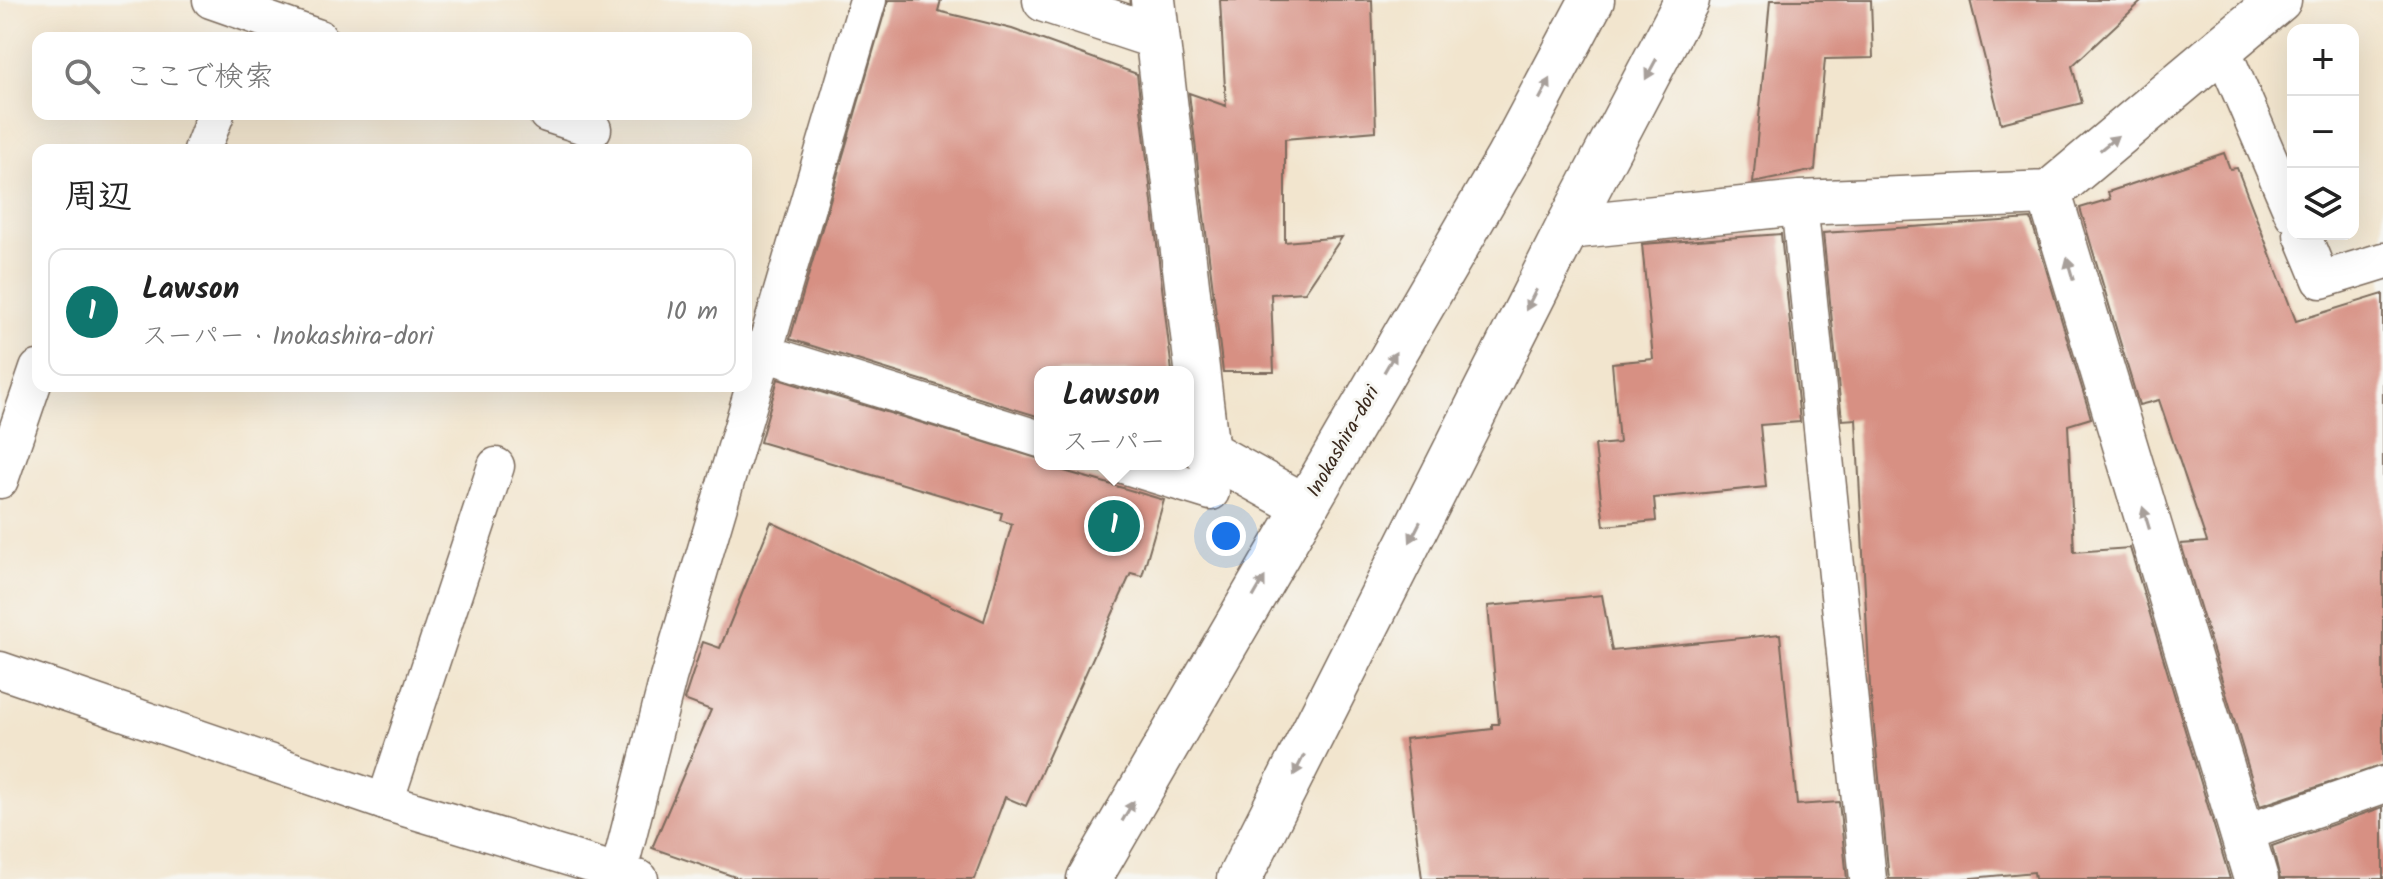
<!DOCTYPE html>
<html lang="ja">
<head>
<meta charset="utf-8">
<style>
  :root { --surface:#fff; --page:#f2f2f2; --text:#222; --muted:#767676; --line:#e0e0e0; --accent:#0f766e }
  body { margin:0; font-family:Kalam,"Klee One",sans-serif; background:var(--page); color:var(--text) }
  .controls { position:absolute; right:24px; top:24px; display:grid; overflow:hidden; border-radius:16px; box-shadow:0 8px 32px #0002 }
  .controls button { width:72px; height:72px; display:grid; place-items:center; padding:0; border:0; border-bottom:2px solid var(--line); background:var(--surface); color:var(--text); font:40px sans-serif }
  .you { position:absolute; left:1226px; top:536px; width:28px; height:28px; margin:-20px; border:6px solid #fff; border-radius:50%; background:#1a73e8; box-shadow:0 0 0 12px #1a73e833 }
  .badge { display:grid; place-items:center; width:52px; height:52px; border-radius:50%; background:var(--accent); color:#fff; font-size:26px; font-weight:700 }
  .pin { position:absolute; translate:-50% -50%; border:4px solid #fff; box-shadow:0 2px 8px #0006 }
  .popup { position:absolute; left:1034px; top:366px; width:160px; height:104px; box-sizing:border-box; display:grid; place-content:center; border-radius:16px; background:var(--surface); filter:drop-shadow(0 2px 6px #0005); font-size:26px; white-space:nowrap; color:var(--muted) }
  .popup b { font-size:30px; color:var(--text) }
  .popup::after { content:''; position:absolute; left:50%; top:100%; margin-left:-16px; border:16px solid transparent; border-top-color:var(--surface) }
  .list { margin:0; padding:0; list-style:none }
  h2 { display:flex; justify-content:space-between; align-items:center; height:104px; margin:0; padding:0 32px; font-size:34px }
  h2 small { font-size:26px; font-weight:400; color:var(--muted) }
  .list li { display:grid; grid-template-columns:52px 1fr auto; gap:24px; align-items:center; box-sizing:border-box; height:128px; margin:0 16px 16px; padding:0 16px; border:2px solid var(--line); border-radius:16px }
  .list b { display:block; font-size:30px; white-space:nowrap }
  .list p { margin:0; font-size:26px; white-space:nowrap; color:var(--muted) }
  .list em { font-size:26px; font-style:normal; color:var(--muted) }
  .icon { flex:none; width:44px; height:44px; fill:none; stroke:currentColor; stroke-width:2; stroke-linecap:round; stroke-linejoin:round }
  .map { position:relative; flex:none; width:2383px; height:879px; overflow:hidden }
  .search { position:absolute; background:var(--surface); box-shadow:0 8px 32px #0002; left:32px; top:32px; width:720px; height:88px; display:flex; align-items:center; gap:20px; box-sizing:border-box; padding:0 28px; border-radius:16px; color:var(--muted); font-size:30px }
  .panel { position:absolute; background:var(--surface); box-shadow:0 8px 32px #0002; left:32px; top:144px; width:720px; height:248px; border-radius:16px }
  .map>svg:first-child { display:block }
</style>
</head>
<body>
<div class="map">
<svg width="2383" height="879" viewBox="0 0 2383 879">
  <rect width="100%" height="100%" fill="#f6f6f2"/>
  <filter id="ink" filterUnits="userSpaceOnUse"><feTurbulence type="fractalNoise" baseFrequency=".0125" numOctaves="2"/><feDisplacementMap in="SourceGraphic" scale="16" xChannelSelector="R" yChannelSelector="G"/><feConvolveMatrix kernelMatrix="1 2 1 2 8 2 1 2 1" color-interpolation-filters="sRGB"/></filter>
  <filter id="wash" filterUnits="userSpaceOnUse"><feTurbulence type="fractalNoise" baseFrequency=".006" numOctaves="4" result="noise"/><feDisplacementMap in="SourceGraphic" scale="32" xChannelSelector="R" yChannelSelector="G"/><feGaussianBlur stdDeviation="1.8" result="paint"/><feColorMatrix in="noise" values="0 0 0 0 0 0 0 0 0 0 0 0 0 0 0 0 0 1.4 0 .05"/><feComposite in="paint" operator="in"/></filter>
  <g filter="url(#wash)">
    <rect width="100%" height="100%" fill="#f2e5ce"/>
    <g id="blocks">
      <!-- building -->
      <g fill="#d79083">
        <polygon points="888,0 941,0 938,11 1012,29 1137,74 1172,372 1040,372 1040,417 790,339"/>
        <polygon points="1220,0 1372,0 1376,131 1285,139 1285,242 1342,237 1305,292 1271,294 1274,372 1223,372 1189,93 1226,106"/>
        <polygon points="1770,0 1871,0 1873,58 1825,59 1815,170 1753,183"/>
        <polygon points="1970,0 2143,0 2072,66 2082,103 2001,123"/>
        <polygon points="2224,153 2230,169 2237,168 2296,321 2383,294 2383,765 2260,806 2181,544 2207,542 2159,400 2139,405 2080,208 2110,199 2108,192"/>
        <polygon points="2031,219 2091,418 2068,425 2074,552 2130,548 2230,879 2035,879 2034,872 1961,879 1889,879 1870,687 1856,419 1842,420 1823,233"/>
        <polygon points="1781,234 1800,422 1760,425 1766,487 1654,498 1656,521 1604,526 1595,445 1619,443 1612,363 1653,359 1642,244"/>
        <polygon points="778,379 1040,459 1040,464 1164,500 1142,576 1131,573 1026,806 1005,797 974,879 741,879 652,848 711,710 684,700 703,642 720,648 771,522 984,621 1012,524 1000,520 1002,513 760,442"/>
        <polygon points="1602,595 1612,651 1780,634 1797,805 1839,802 1847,879 1422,879 1405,739 1492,729 1492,724 1499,724 1488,606"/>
        <polygon points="2383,807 2383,879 2280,879 2272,846"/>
      </g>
    </g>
  </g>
  <g filter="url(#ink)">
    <use href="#blocks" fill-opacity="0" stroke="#7b6b5c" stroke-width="2"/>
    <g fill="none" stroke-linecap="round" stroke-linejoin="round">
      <defs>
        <g id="service">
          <polyline points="211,0 319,38"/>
          <polyline points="2223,51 2293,214"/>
          <polyline points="547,114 593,129"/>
          <polyline points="202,150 216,114"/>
          <polyline points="1799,203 1868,879"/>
          <polyline points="2302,234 2321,280 2383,261"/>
          <polyline points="764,353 1040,439"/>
          <polyline points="1120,464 1211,492"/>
          <polyline points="0,480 38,369"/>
          <polyline points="0,670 385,802 640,879"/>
          <polyline points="385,802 496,466"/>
          <polyline points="2242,834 2383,785"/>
          <polyline points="617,879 668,678 868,0"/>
        </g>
        <g id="minor">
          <polyline points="1045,0 1157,37"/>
          <polyline points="1153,0 1207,452 1306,507"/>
          <polyline points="2049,193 2256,879"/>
          <polyline points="1568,227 1799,203 2049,193 2279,0"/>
        </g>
        <g id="secondary">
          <polyline points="1089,879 1508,158 1592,0"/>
          <polyline points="1239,879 1568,227 1687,0"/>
        </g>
      </defs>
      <!-- service casing -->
      <use href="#service" stroke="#7b6b5c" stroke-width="39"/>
      <!-- minor casing -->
      <use href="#minor" stroke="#7b6b5c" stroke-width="47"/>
      <!-- secondary casing -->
      <use href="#secondary" stroke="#7b6b5c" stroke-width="47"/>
      <!-- service -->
      <use href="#service" stroke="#fff" stroke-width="36"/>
      <!-- minor -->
      <use href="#minor" stroke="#fff" stroke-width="44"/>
      <!-- secondary -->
      <use href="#secondary" stroke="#fff" stroke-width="44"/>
    </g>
    <!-- one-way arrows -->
    <defs><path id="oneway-solid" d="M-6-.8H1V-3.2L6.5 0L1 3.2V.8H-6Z" transform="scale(2)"/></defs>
    <g fill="#a79f9a">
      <use href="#oneway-solid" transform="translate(1651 69) rotate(118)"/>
      <use href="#oneway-solid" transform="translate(1545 89) rotate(-62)"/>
      <use href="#oneway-solid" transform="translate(2109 143) rotate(-39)"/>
      <use href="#oneway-solid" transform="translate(2070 269) rotate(-106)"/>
      <use href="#oneway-solid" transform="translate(1531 300) rotate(117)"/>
      <use href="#oneway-solid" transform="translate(1390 362) rotate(-60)"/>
      <use href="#oneway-solid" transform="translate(2146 518) rotate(-107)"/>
      <use href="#oneway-solid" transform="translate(1415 532) rotate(117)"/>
      <use href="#oneway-solid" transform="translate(1259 587) rotate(-60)"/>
      <use href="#oneway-solid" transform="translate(1299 765) rotate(117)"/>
      <use href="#oneway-solid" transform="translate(1128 811) rotate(-60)"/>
    </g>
  </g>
  <g text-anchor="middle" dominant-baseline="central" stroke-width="6" stroke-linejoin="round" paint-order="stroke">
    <!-- street labels -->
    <g font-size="20" fill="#3b2a1e" stroke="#f6f6f2">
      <text transform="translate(1344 442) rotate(-60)">Inokashira-dori</text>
    </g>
  </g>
</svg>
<div class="controls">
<button>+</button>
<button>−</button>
<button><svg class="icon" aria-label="layers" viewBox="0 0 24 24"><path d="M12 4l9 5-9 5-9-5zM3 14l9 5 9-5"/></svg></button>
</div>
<div class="you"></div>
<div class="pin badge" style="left:1114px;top:526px">1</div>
<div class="popup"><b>Lawson</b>スーパー</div>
<div class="search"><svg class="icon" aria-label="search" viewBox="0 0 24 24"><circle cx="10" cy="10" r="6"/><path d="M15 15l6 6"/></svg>ここで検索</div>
<section class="panel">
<h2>周辺<small></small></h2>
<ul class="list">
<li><span class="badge">1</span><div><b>Lawson</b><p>スーパー · Inokashira-dori</p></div><em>10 m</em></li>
</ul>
</section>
</div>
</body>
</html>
